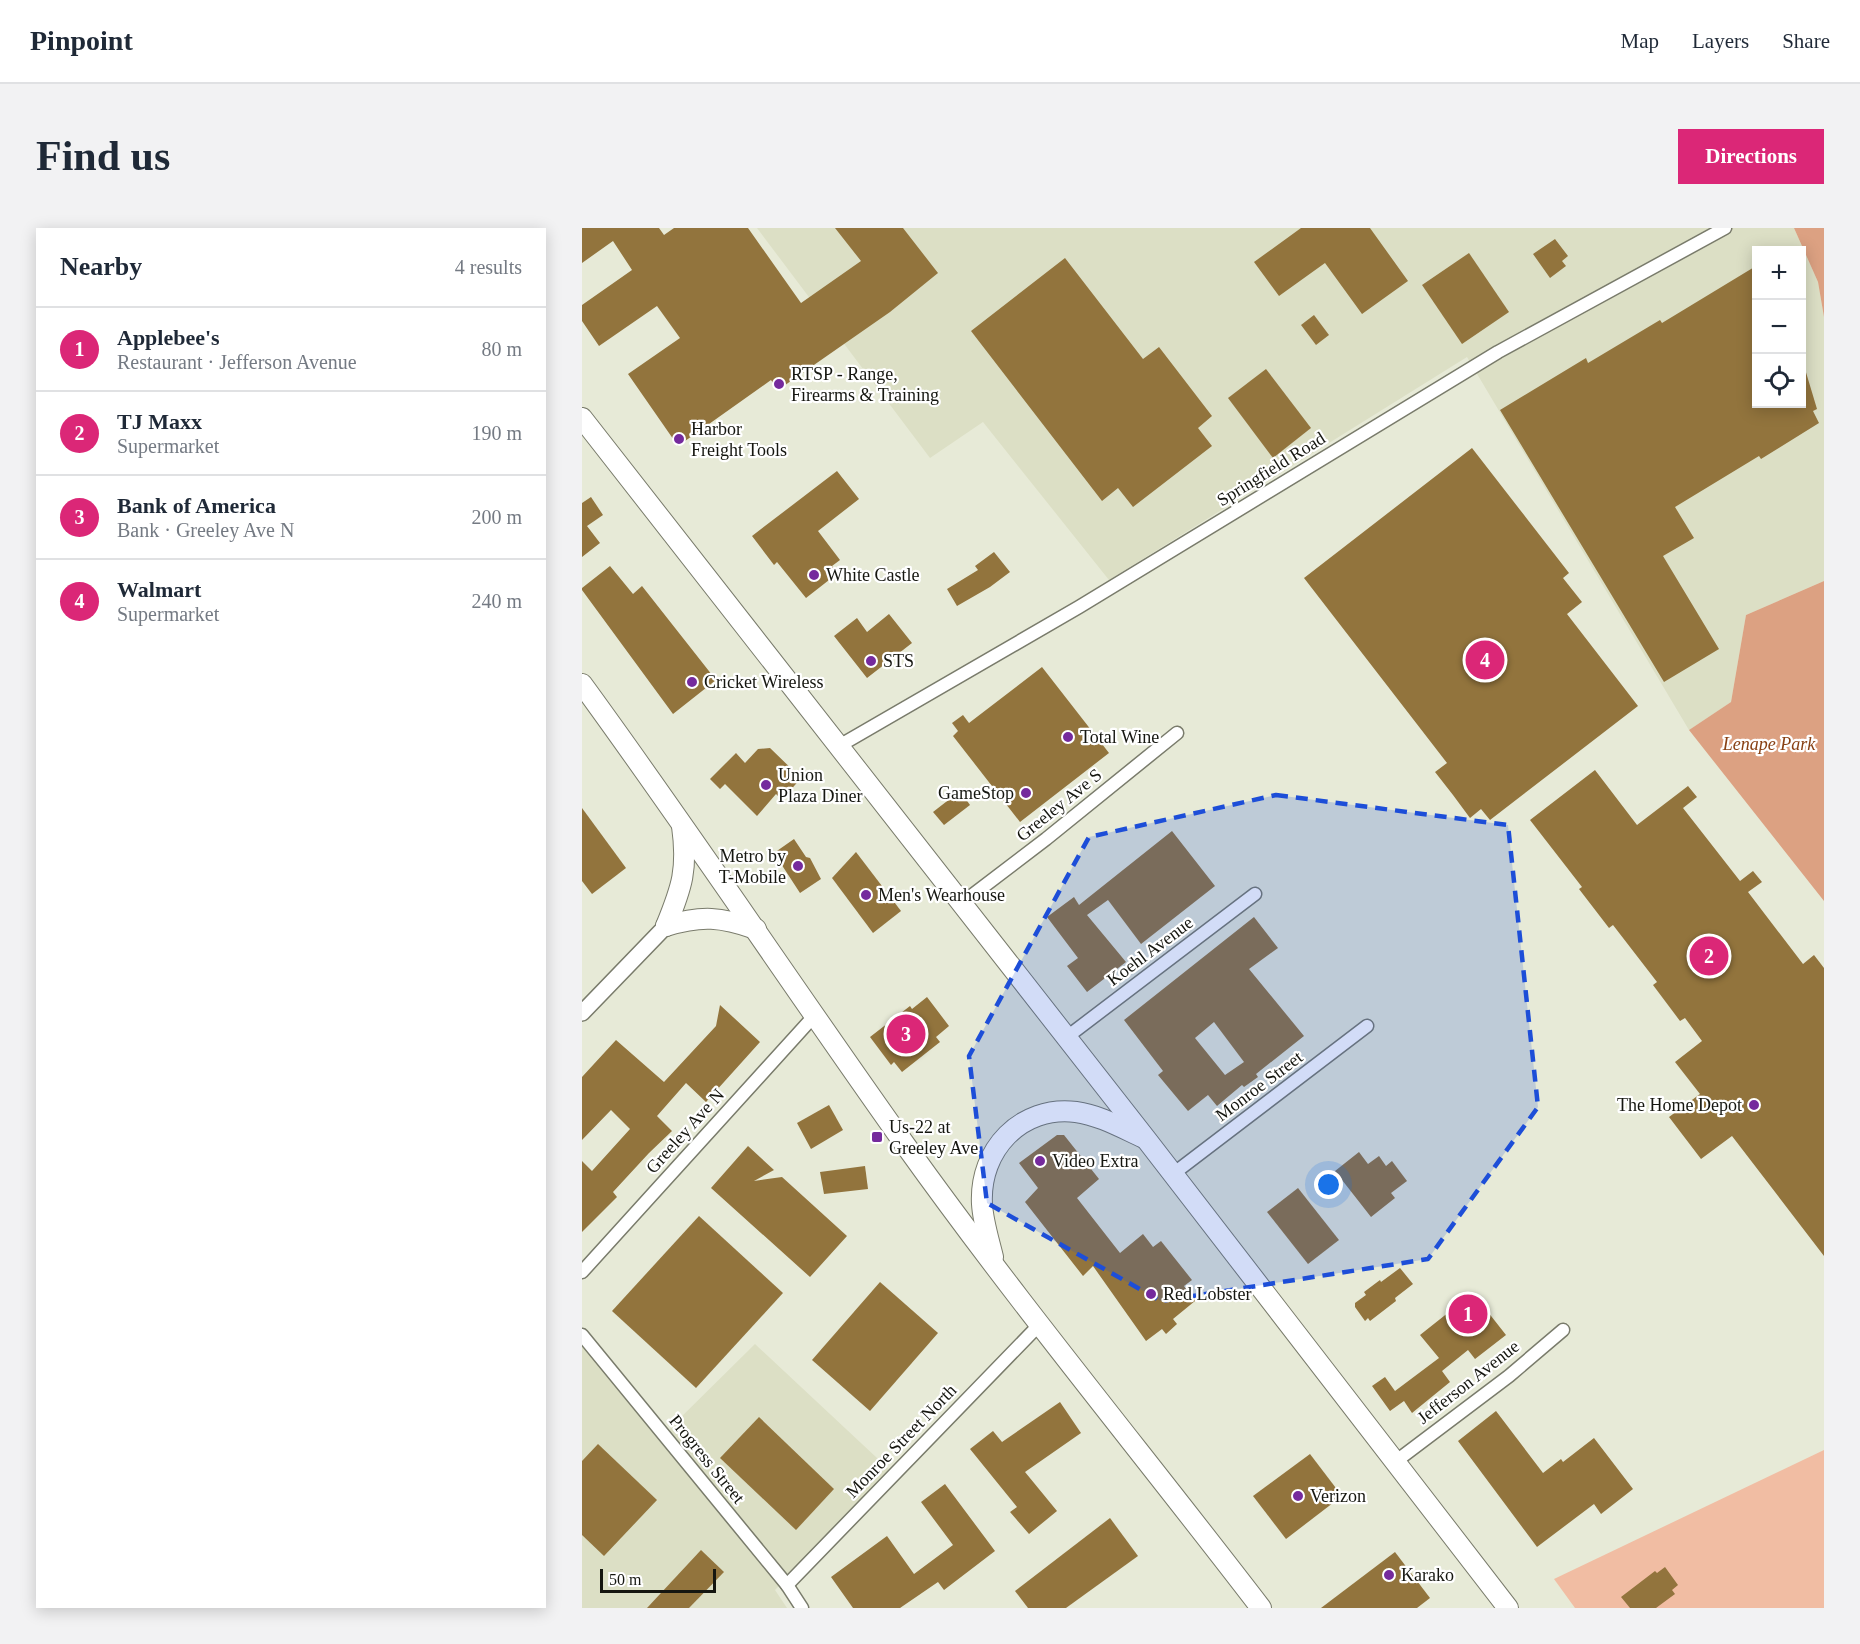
<!DOCTYPE html>
<html lang="en">
<head>
<meta charset="utf-8">
<style>
  :root { --surface:#fff; --page:#f2f2f3; --text:#1f2937; --muted:#747a83; --line:#e0e1e3; --accent:#db2777 }
  body { margin:0; font-family:Georgia,serif; background:var(--page); color:var(--text) }
  .controls { position:absolute; right:18px; top:18px; display:grid; overflow:hidden; border-radius:0px; box-shadow:0 3px 15px #0003 }
  .controls button { width:54px; height:54px; display:grid; place-items:center; padding:0; border:0; border-bottom:2px solid var(--line); background:var(--surface); color:var(--text); font:30px sans-serif }
  .scale { position:absolute; left:18px; bottom:15px; width:116px; box-sizing:border-box; padding-left:6px; border:3px solid #151610; border-top:0; font-size:16px; line-height:21px; white-space:nowrap; color:#151610; -webkit-text-stroke:4px #fff; paint-order:stroke }
  .you { position:absolute; left:747px; top:957px; width:21px; height:21px; margin:-15px; border:4px solid #fff; border-radius:50%; background:#1a73e8; box-shadow:0 0 0 9px #1a73e833 }
  .badge { display:grid; place-items:center; width:39px; height:39px; border-radius:50%; background:var(--accent); color:#fff; font-size:20px; font-weight:700 }
  .pin { position:absolute; translate:-50% -50%; border:3px solid #fff; box-shadow:0 2px 6px #0006 }
  .list { margin:0; padding:0; list-style:none }
  h2 { display:flex; justify-content:space-between; align-items:center; height:78px; margin:0; padding:0 24px; font-size:26px }
  h2 small { font-size:20px; font-weight:400; color:var(--muted) }
  .list li { display:grid; grid-template-columns:39px 1fr auto; gap:18px; align-items:center; box-sizing:border-box; height:84px; padding:0 24px; border-top:2px solid var(--line) }
  .list b { display:block; font-size:22px; white-space:nowrap }
  .list p { margin:0; font-size:20px; white-space:nowrap; color:var(--muted) }
  .list em { font-size:20px; font-style:normal; color:var(--muted) }
  .icon { flex:none; width:33px; height:33px; fill:none; stroke:currentColor; stroke-width:2; stroke-linecap:round; stroke-linejoin:round }
  .map { position:relative; flex:none; width:1242px; height:1380px; overflow:hidden; border-radius:0px }
  header { display:flex; align-items:center; gap:36px; box-sizing:border-box; height:84px; padding:0 30px; background:var(--surface); border-bottom:2px solid var(--line) }
  header strong { font-size:28px }
  nav { display:flex; gap:33px; margin-inline-start:auto; font-size:21px }
  .intro { display:flex; align-items:center; justify-content:space-between; box-sizing:border-box; height:144px; padding:0 36px }
  h1 { margin:0; font-size:42px }
  .button { padding:15px 27px; border-radius:0px; background:var(--accent); color:#fff; font-size:21px; font-weight:700 }
  main { display:flex; gap:36px; padding:0 36px }
  aside { flex:1; background:var(--surface); border-radius:0px; box-shadow:0 3px 15px #0003 }
  .map>svg:first-child { display:block }
</style>
</head>
<body>
<header>
<strong>Pinpoint</strong>
<nav><a>Map</a><a>Layers</a><a>Share</a></nav>
</header>
<div class="intro"><h1>Find us</h1><a class="button">Directions</a></div>
<main>
<aside>
<h2>Nearby<small>4 results</small></h2>
<ul class="list">
<li><span class="badge">1</span><div><b>Applebee's</b><p>Restaurant · Jefferson Avenue</p></div><em>80 m</em></li>
<li><span class="badge">2</span><div><b>TJ Maxx</b><p>Supermarket</p></div><em>190 m</em></li>
<li><span class="badge">3</span><div><b>Bank of America</b><p>Bank · Greeley Ave N</p></div><em>200 m</em></li>
<li><span class="badge">4</span><div><b>Walmart</b><p>Supermarket</p></div><em>240 m</em></li>
</ul>
</aside>
<div class="map">
<svg width="1242" height="1380" viewBox="0 0 1242 1380">
  <rect width="100%" height="100%" fill="#e7ead7"/>
  <!-- built -->
  <g fill="#dcdfc5" fill-rule="evenodd">
    <path d="M 175,0 L 1212,0 L 1236,54 L 1242,89 L 1242,353 L 1164,387 L 1149,474 L 1107,502 L 885,129 L 527,352 L 401,194 L 348,230 ZM 1174,22 L 1220,22 L 1220,176 L 1174,176 Z"/>
    <polygon points="0,1107 86,1208 89,1199 173,1116 310,1244 193,1362 205,1380 0,1380"/>
  </g>
  <!-- green -->
  <polygon fill="#f1bda3" points="1242,1222 1242,1380 993,1380 972,1351"/>
  <!-- forest -->
  <g fill="#dca182">
    <polygon points="1212,0 1242,0 1242,89 1236,54"/>
    <polygon points="1242,353 1242,673 1107,502 1149,474 1164,387"/>
  </g>
  <!-- building -->
  <g fill="#92743d" fill-rule="evenodd">
    <polygon points="0,0 77,0 82,7 92,0 166,0 219,75 279,33 253,0 321,0 356,45 308,84 196,162 189,152 96,218 46,146 98,110 75,78 17,118 0,93 0,77 50,42 31,13 0,35"/>
    <polygon points="719,0 788,0 826,53 780,86 743,35 697,68 672,34"/>
    <polygon points="973,11 986,28 980,33 984,38 968,50 951,26"/>
    <polygon points="887,25 927,84 880,116 840,57"/>
    <polygon points="483,30 561,131 577,119 630,188 616,200 630,218 551,279 536,260 520,273 389,103"/>
    <polygon points="1174,38 1174,176 1220,176 1220,142 1223,141 1235,181 1231,183 1237,195 1179,231 1177,228 1093,279 1112,310 1081,328 1137,421 1082,454 918,182 1004,130 1006,135 1078,92 1080,95"/>
    <polygon points="732,87 747,107 734,117 719,97"/>
    <polygon points="684,141 729,200 691,230 646,170"/>
    <polygon points="890,220 987,345 981,350 1000,374 985,386 1056,478 908,592 899,581 888,590 871,567 853,544 865,535 722,350"/>
    <polygon points="255,243 277,271 236,303 258,332 250,338 256,345 224,370 195,334 192,337 170,308"/>
    <polygon points="9,269 21,287 5,298 18,315 0,329 0,275"/>
    <polygon points="412,324 428,344 408,359 375,378 365,361 396,342 393,338"/>
    <polygon points="28,338 51,366 60,358 134,452 91,486 0,362 0,360"/>
    <polygon points="307,386 330,415 285,450 252,408 275,390 285,404"/>
    <polygon points="460,439 527,525 438,594 371,508 376,503 370,495 381,487 387,495"/>
    <polygon points="188,520 219,550 200,572 194,566 175,588 143,556 138,561 128,551 154,525 163,535 176,521"/>
    <polygon points="1013,542 1055,597 1106,558 1115,569 1101,580 1158,653 1171,643 1180,654 1166,664 1221,736 1232,727 1242,740 1242,1028 1150,908 1119,931 1087,889 1118,866 1093,834 1120,813 1103,790 1098,793 1071,757 1075,754 1031,697 1027,700 997,661 1000,659 948,592"/>
    <polygon points="378,563 388,577 362,597 351,584"/>
    <polygon points="0,580 44,640 10,666 0,653"/>
    <polygon points="590,603 633,658 559,716 526,672 505,687 544,734 505,764 485,738 496,730 465,689 492,669 497,677"/>
    <polygon points="212,611 224,629 228,630 239,651 218,665 192,625"/>
    <polygon points="274,624 319,683 291,705 250,650"/>
    <path d="M 672,689 L 696,720 L 667,741 L 722,808 L 674,846 L 676,849 L 662,859 L 660,857 L 635,878 L 626,867 L 606,883 L 576,847 L 581,843 L 542,792 ZM 632,794 L 662,834 L 643,847 L 613,810 Z"/>
    <polygon points="345,769 367,798 354,809 358,814 320,844 312,834 309,837 288,809 328,778 330,781"/>
    <polygon points="138,777 178,814 124,874 104,855 75,888 90,903 67,925 31,964 35,969 0,1004 0,933 10,943 48,901 29,882 0,912 0,849 34,812 82,854 134,798"/>
    <polygon points="247,877 261,902 229,921 215,895"/>
    <polygon points="475,907 482,907 517,951 495,970 538,1025 561,1006 571,1019 579,1013 610,1052 602,1058 613,1073 591,1091 595,1096 584,1106 580,1101 564,1113 511,1038 501,1048 443,974 456,960 437,935"/>
    <polygon points="166,918 192,942 172,953 200,949 265,1008 228,1049 129,960"/>
    <polygon points="777,924 786,936 797,928 804,938 810,933 825,953 809,965 813,970 789,989 753,943"/>
    <polygon points="283,938 286,961 242,966 238,944"/>
    <polygon points="716,960 757,1012 726,1036 685,984"/>
    <polygon points="117,988 201,1065 114,1160 30,1083"/>
    <polygon points="818,1040 831,1056 813,1070 814,1073 788,1093 786,1090 783,1093 773,1079 773,1075 784,1067 782,1064 798,1052 799,1054"/>
    <polygon points="298,1054 356,1105 288,1183 230,1132"/>
    <polygon points="891,1065 924,1107 893,1131 886,1122 860,1143 868,1154 830,1185 822,1173 808,1183 790,1158 803,1149 813,1163 857,1130 838,1107"/>
    <polygon points="478,1174 499,1205 443,1244 475,1283 447,1306 428,1284 435,1279 388,1221 411,1203 420,1214"/>
    <polygon points="914,1183 961,1245 979,1231 981,1234 1012,1210 1051,1261 1019,1286 1012,1276 955,1319 876,1213"/>
    <polygon points="177,1189 252,1261 214,1302 138,1230"/>
    <polygon points="16,1216 75,1272 22,1328 0,1307 0,1233"/>
    <polygon points="728,1226 760,1268 704,1311 671,1268"/>
    <polygon points="363,1256 413,1323 362,1362 356,1354 318,1380 271,1380 249,1349 305,1308 332,1346 371,1317 339,1274"/>
    <polygon points="528,1290 556,1328 484,1380 446,1380 433,1363"/>
    <polygon points="119,1322 142,1344 107,1380 65,1380"/>
    <polygon points="813,1324 848,1370 835,1380 739,1380"/>
    <polygon points="1083,1339 1096,1357 1090,1362 1093,1366 1074,1380 1048,1380 1039,1369 1073,1343 1075,1345"/>
  </g>
  <g fill="none" stroke-linecap="round" stroke-linejoin="round">
    <defs>
      <g id="minor">
        <polyline points="257,518 497,379 916,124 1143,0"/>
        <polyline points="380,675 464,611 595,505"/>
        <polyline points="485,809 673,666"/>
        <polyline points="591,946 785,798"/>
        <polyline points="0,1044 233,787"/>
        <polyline points="0,1107 205,1357 220,1380"/>
        <polyline points="813,1234 927,1148 981,1102"/>
        <polyline points="205,1357 459,1095"/>
      </g>
      <polyline id="tertiary" points="0,785 84,698"/>
      <g id="trunk">
        <polyline points="0,190 564,911 926,1380"/>
        <path d="M 0,456 C 111,608 215,765 324,918 C 437,1076 561,1226 679,1380"/>
        <path d="M 84,698 C 100,659 106,641 100,598"/>
        <path d="M 84,698 C 120,687 139,689 174,701"/>
        <path d="M 411,1029 C 407,1012 401,994 400,976 C 397,922 439,877 494,884 C 517,887 540,900 562,910"/>
      </g>
    </defs>
    <!-- minor casing -->
    <use href="#minor" stroke="#797b6b" stroke-width="15"/>
    <!-- tertiary casing -->
    <use href="#tertiary" stroke="#797b6b" stroke-width="18"/>
    <!-- trunk casing -->
    <use href="#trunk" stroke="#797b6b" stroke-width="22"/>
    <!-- minor -->
    <use href="#minor" stroke="#fff" stroke-width="12"/>
    <!-- tertiary -->
    <use href="#tertiary" stroke="#fff" stroke-width="15"/>
    <!-- trunk -->
    <use href="#trunk" stroke="#fff" stroke-width="20"/>
  </g>
  <!-- marked area -->
  <path fill="#1d4ed8" fill-opacity="0.2" stroke="#1d4ed8" stroke-width="4.5" stroke-dasharray="12 8" stroke-linejoin="round" d="M 694,567 L 926,597 L 956,879 L 846,1031 L 579,1073 L 405,975 L 387,828 L 507,609 Z"/>
  <!-- markers -->
  <g fill="#752a9d" stroke="#fff" stroke-width="2">
    <circle cx="197" cy="156" r="6"/>
    <circle cx="97" cy="211" r="6"/>
    <circle cx="232" cy="347" r="6"/>
    <circle cx="289" cy="433" r="6"/>
    <circle cx="110" cy="454" r="6"/>
    <circle cx="486" cy="509" r="6"/>
    <circle cx="184" cy="557" r="6"/>
    <circle cx="444" cy="565" r="6"/>
    <circle cx="216" cy="638" r="6"/>
    <circle cx="284" cy="667" r="6"/>
    <circle cx="1172" cy="877" r="6"/>
    <rect x="289" y="903" width="12" height="12" rx="3"/>
    <circle cx="458" cy="933" r="6"/>
    <circle cx="569" cy="1066" r="6"/>
    <circle cx="716" cy="1268" r="6"/>
    <circle cx="807" cy="1347" r="6"/>
  </g>
  <g text-anchor="middle" dominant-baseline="central" stroke-width="4.5" stroke-linejoin="round" paint-order="stroke">
    <!-- poi labels -->
    <g font-size="18" fill="#151610" stroke="#fff" text-anchor="start">
      <text x="209" y="146">RTSP - Range,<tspan x="209" dy="21">Firearms &amp; Training</tspan></text>
      <text x="109" y="201">Harbor<tspan x="109" dy="21">Freight Tools</tspan></text>
      <text x="244" y="347">White Castle</text>
      <text x="301" y="433">STS</text>
      <text x="122" y="454">Cricket Wireless</text>
      <text x="498" y="509">Total Wine</text>
      <text x="196" y="547">Union<tspan x="196" dy="21">Plaza Diner</tspan></text>
      <text x="432" y="565" text-anchor="end">GameStop</text>
      <text x="204" y="628" text-anchor="end">Metro by<tspan x="204" dy="21">T-Mobile</tspan></text>
      <text x="296" y="667">Men's Wearhouse</text>
      <text x="1160" y="877" text-anchor="end">The Home Depot</text>
      <text x="307" y="899">Us-22 at<tspan x="307" dy="21">Greeley Ave</tspan></text>
      <text x="470" y="933">Video Extra</text>
      <text x="581" y="1066">Red Lobster</text>
      <text x="728" y="1268">Verizon</text>
      <text x="819" y="1347">Karako</text>
    </g>
    <!-- street labels -->
    <g font-size="18" fill="#151610" stroke="#fff">
      <text transform="translate(689 241) rotate(-32)">Springfield Road</text>
      <text transform="translate(477 577) rotate(-39)">Greeley Ave S</text>
      <text transform="translate(568 723) rotate(-37)">Koehl Avenue</text>
      <text transform="translate(677 858) rotate(-37)">Monroe Street</text>
      <text transform="translate(103 903) rotate(-48)">Greeley Ave N</text>
      <text transform="translate(886 1154) rotate(-38)">Jefferson Avenue</text>
      <text transform="translate(319 1213) rotate(-46)">Monroe Street North</text>
      <text transform="translate(125 1231) rotate(51)">Progress Street</text>
    </g>
    <!-- park labels -->
    <g font-size="18" font-style="italic" fill="#884013" stroke="#fff">
      <text x="1187" y="516">Lenape Park</text>
    </g>
  </g>
</svg>
<div class="controls">
<button>+</button>
<button>−</button>
<button><svg class="icon" aria-label="locate" viewBox="0 0 24 24"><circle cx="12" cy="12" r="6"/><path d="M12 2v4M12 18v4M2 12h4M18 12h4"/></svg></button>
</div>
<div class="scale">50 m</div>
<div class="you"></div>
<div class="pin badge" style="left:886px;top:1086px">1</div>
<div class="pin badge" style="left:1127px;top:728px">2</div>
<div class="pin badge" style="left:324px;top:806px">3</div>
<div class="pin badge" style="left:903px;top:432px">4</div>
</div>
</main>
</body>
</html>
